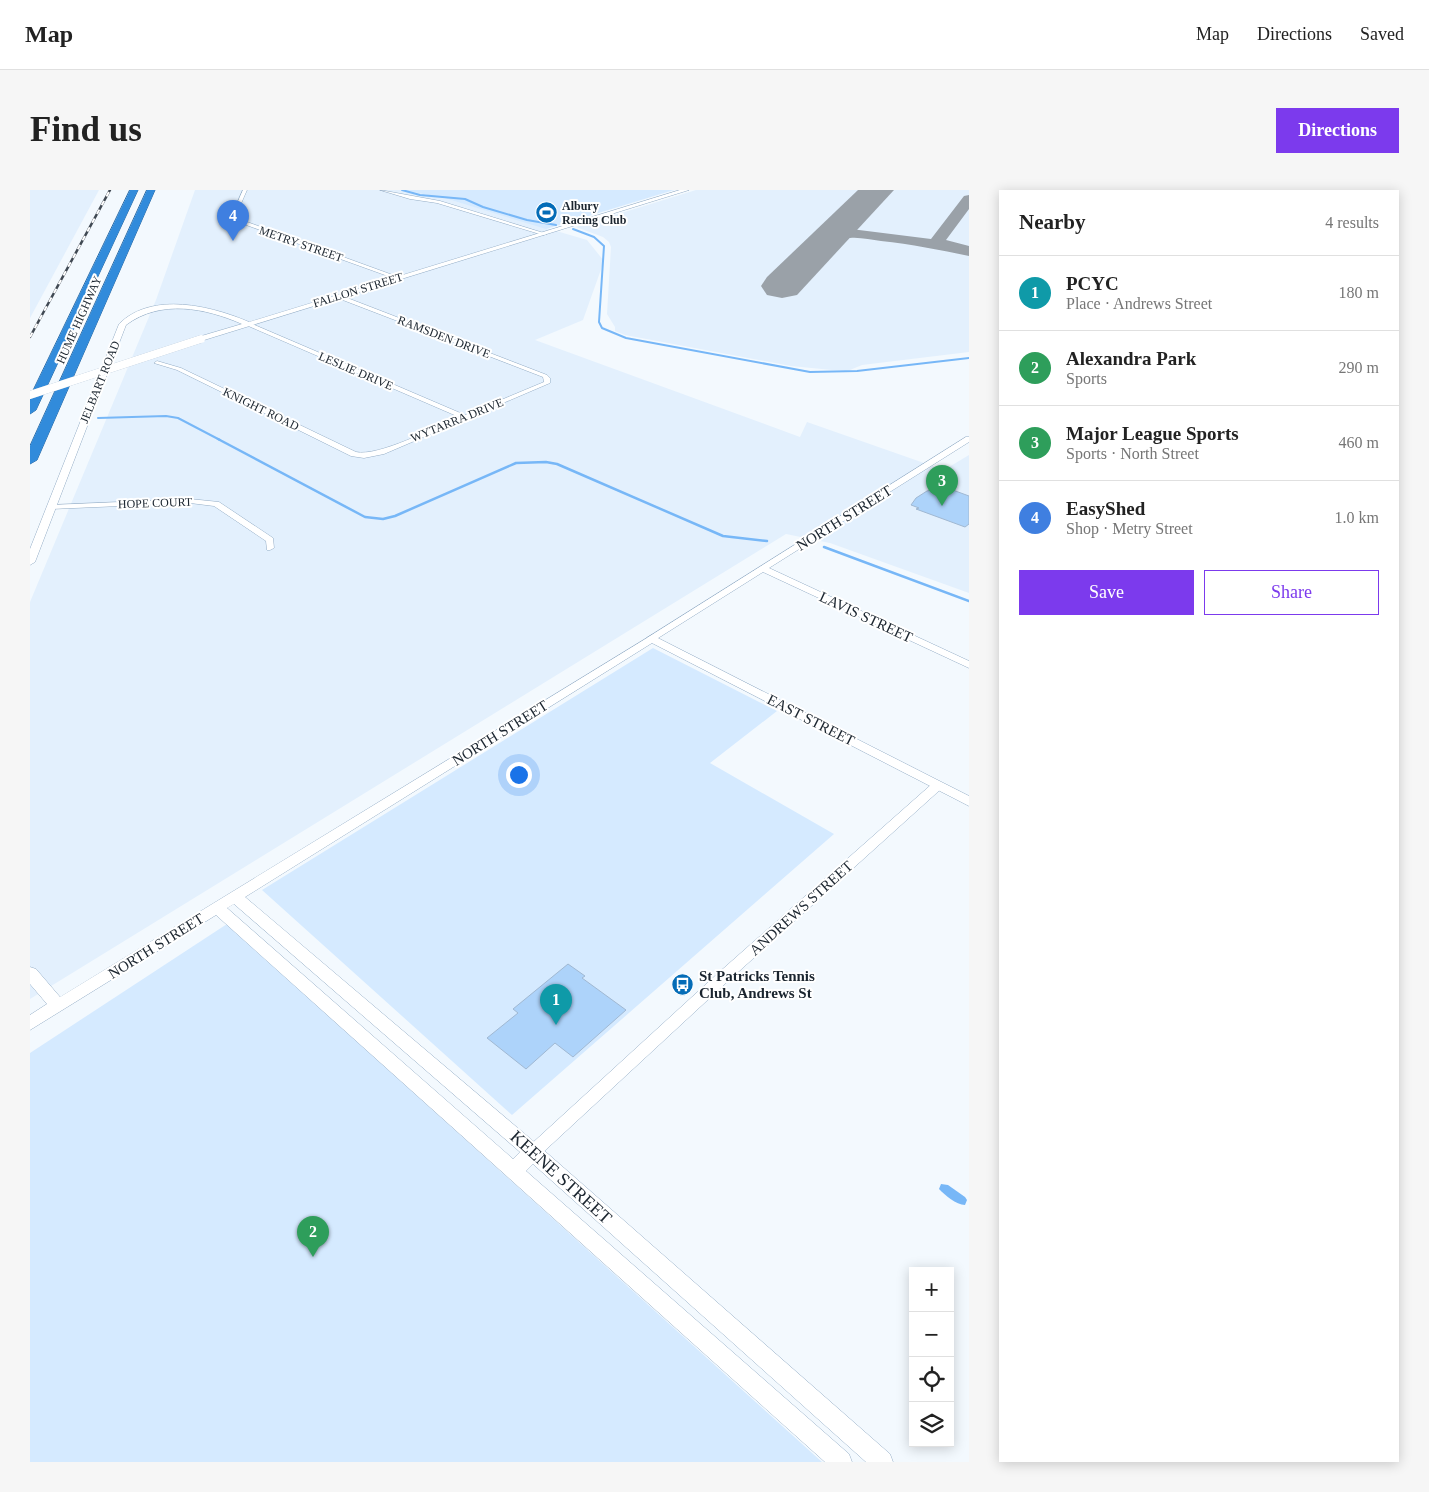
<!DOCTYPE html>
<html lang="en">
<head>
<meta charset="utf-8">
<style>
  :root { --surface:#fff; --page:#f6f6f6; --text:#222; --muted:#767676; --line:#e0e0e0; --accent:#7c3aed }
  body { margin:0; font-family:Georgia,serif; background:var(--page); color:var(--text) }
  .controls { position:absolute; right:15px; bottom:15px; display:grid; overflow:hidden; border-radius:0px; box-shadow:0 2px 12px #0003 }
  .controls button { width:45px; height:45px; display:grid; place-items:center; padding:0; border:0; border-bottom:1px solid var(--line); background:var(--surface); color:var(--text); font:25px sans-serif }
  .you { position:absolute; left:488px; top:584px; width:18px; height:18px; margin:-12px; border:4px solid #fff; border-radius:50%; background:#1a73e8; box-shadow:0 0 0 8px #1a73e833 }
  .badge { display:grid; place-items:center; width:32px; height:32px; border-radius:50%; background:var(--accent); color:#fff; font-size:16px; font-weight:700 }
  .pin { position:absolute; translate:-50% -41px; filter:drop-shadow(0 1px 2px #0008) }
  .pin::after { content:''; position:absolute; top:26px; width:18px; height:15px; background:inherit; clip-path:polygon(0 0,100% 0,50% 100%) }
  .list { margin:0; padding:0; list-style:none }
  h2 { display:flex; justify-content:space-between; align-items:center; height:65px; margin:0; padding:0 20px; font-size:21px }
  h2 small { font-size:16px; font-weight:400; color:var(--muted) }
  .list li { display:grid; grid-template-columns:32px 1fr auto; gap:15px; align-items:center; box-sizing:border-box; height:75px; padding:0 20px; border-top:1px solid var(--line) }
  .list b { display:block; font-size:19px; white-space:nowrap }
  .list p { margin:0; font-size:16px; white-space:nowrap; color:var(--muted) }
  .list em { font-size:16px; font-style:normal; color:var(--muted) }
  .actions { display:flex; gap:10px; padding:15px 20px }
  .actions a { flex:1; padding:11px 0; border:1px solid var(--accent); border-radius:0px; text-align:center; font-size:18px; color:var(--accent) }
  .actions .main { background:var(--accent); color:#fff }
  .icon { flex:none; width:28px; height:28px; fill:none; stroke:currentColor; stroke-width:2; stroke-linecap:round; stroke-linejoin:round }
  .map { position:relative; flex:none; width:939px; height:1272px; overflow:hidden; border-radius:0px }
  header { display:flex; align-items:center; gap:30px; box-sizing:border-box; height:70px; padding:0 25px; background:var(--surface); border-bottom:1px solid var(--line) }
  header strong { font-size:24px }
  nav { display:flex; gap:28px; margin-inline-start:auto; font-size:18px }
  .intro { display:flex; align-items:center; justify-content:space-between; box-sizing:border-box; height:120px; padding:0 30px }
  h1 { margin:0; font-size:35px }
  .button { padding:12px 22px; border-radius:0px; background:var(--accent); color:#fff; font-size:18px; font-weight:700 }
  main { display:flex; gap:30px; padding:0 30px }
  aside { flex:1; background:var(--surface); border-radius:0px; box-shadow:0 2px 12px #0003 }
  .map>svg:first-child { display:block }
</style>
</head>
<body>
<header>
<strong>Map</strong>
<nav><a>Map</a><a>Directions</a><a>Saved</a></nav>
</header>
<div class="intro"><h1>Find us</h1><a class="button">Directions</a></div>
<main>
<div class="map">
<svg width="939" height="1272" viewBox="0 0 939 1272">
  <rect width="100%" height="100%" fill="#f3f9fe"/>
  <!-- built -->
  <g fill="#e3f0fd">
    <polygon points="0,0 69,0 0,128"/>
    <polygon points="165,0 372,0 414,8 557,50 574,71 553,130 505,150 770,247 777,232 914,280 939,265 939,403 800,353 756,344 0,809 0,412 126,110"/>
    <polygon points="666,0 939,0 939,162 832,175 820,180 802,180 761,176 595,145 585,141 585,137 577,124 581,57 579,52 573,47 546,37"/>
  </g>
  <!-- green -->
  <g fill="#d5eaff">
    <polygon points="372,0 644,0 516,39 414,8"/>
    <polygon points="623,458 747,521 680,573 804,644 482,925 232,700"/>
    <polygon points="197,734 792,1272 0,1272 0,863"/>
  </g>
  <!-- water -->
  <path fill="#77b7f7" d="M 911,994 L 918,995 L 935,1007 L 937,1010 L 935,1015 C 926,1015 915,1005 909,999 Z"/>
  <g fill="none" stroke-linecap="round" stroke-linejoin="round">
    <!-- stream-far1 -->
    <g stroke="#77b7f7" stroke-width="2">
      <polyline points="372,0 390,5 435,9 453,17 497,30 526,35"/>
      <polyline points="543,39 564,47 574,56 569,132 572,138 596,148 780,182 827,181 939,168"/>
      <polyline points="68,228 136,226 148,228 190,250"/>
    </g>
    <!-- stream -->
    <g stroke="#77b7f7" stroke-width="2.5">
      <polyline points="188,249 335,327 353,329 365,326 486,273 516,272 527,274 693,346 737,351"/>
      <polyline points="794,357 939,411"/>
    </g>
    <!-- taxiway -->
    <g fill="#9aa1a8" fill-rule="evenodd">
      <polygon points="840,0 854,0 854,1 847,5 842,4"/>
      <path d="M 939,5 L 939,19 L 916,50 L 939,56 L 939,66 C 910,60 881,54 851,51 C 841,50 830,47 820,48 C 800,48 800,66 784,62 L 781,59 L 799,42 L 821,39 L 901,49 L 934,6 Z"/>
    </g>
    <!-- runway -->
    <polygon fill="#9aa1a8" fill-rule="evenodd" points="828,0 864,0 767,105 752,108 737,105 731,96 737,87"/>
  </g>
  <!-- building -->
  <g fill="#add3fa" stroke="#a0b8d2">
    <polygon points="909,298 917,301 920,299 939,306 939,334 935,337 886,319 889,318 881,315 886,308 897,301"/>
    <polygon points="538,774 555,786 552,788 596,820 543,867 525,853 496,879 457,848 488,823 483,819"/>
  </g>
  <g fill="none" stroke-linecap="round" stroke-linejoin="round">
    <defs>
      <g id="minor">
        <polygon points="213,0 217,0 206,25 209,29 371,88 366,89 205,31 202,25"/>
        <polygon points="350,0 410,11 517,44 513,45 407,13 380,9"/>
        <path d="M 307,104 L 517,185 L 520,188 L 520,193 L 354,264 L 334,268 L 321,266 L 147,180 L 124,173 L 127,171 L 151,178 L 326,262 C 348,267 406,237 429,227 L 216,135 L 216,133 L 220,133 L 435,225 L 514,192 L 513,187 L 305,107 Z"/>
        <polygon points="936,247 939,247 939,252 739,378 939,471 939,478 733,382 625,450 619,450 617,448"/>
        <polygon points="160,309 189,312 243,348 244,358 240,360 237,360 236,351 184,316 160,313 21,319 17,317 21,315"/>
        <polygon points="907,592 912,596 911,599 696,793 508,967 503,969 498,967 496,962 498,957 686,785 903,593"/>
      </g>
      <g id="tertiary">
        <path d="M 650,0 L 659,0 L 171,151 L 168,151 L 168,147 L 212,134 C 175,118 131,109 96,135 L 5,372 L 0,375 L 0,359 L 89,134 C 122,101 182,116 219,132 Z"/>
        <path d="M 622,445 L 939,606 L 939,616 L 622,453 L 215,707 L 509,956 L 860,1264 L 863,1272 L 836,1272 L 503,974 L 496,981 L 819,1264 L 822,1272 L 795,1272 L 186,725 L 0,840 L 0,825 L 17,814 L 0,794 L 0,777 L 6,779 L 30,807 ZM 204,714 L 490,962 L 483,969 L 197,718 Z"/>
      </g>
      <g id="motorway">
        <polygon points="100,0 108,0 6,220 0,224 0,207"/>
        <polygon points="117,0 125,0 7,270 0,274 0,256"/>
      </g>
    </defs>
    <!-- minor casing -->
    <use href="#minor" stroke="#94adc6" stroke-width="1"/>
    <!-- tertiary casing -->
    <use href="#tertiary" stroke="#94adc6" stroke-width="1"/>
    <!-- motorway casing -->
    <use href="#motorway" stroke="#29679f" stroke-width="1"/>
    <!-- minor -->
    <use href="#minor" fill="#fff" fill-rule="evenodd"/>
    <!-- tertiary -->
    <use href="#tertiary" fill="#fff" fill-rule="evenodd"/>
    <!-- motorway -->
    <use href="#motorway" fill="#318bdb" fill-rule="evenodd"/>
    <defs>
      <polyline id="rail" points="0,147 80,0"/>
    </defs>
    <!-- rail casing -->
    <use href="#rail" stroke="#404953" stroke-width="2.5"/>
    <!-- rail -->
    <use href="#rail" stroke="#fff" stroke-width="2" stroke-dasharray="5" stroke-linecap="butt"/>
    <defs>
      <polyline id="tertiary-bridge" points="0,205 171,149"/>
    </defs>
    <!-- tertiary-bridge casing -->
    <use href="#tertiary-bridge" stroke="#94adc6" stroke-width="8" stroke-linecap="butt"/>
    <!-- tertiary-bridge -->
    <use href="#tertiary-bridge" stroke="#fff" stroke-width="8"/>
  </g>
  <!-- icons -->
  <defs>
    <symbol id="stadium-disc" viewBox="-11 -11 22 22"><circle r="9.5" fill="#046cb7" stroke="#fff"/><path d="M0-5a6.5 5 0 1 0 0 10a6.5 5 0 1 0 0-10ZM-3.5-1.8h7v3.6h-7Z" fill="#fff"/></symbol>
    <symbol id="bus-disc" viewBox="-11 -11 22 22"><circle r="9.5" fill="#046cb7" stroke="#fff"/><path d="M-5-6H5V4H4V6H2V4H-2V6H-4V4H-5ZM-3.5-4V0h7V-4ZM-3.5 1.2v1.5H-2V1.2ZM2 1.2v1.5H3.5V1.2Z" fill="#fff"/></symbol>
  </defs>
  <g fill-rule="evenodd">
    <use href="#stadium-disc" x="504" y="10" width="25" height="25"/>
    <use href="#bus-disc" x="640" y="782" width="25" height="25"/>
  </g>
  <g text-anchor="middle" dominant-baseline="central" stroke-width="4" stroke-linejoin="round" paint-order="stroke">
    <!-- far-poi labels -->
    <g font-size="12" font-weight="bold" fill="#1b252f" stroke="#fff" text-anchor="start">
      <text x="532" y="16">Albury<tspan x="532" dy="14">Racing Club</tspan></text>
    </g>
    <!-- far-street labels -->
    <g font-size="12" fill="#1b252f" stroke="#fff">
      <text transform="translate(271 54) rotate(19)">METRY STREET</text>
      <text transform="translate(328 100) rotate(-17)">FALLON STREET</text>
      <text transform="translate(49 130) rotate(-66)">HUME HIGHWAY</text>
      <text transform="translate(414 147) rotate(21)">RAMSDEN DRIVE</text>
      <text transform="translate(326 181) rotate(23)">LESLIE DRIVE</text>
      <text transform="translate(70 192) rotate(-68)">JELBART ROAD</text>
      <text transform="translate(231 219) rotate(26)">KNIGHT ROAD</text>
      <text transform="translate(427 230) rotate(-22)">WYTARRA DRIVE</text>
      <text transform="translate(125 313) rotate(-2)">HOPE COURT</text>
    </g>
    <!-- street labels -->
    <g font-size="15" fill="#1b252f" stroke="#fff">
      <text transform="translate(814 328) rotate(-32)">NORTH STREET</text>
      <text transform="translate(836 427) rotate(25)">LAVIS STREET</text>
      <text transform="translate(781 530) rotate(27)">EAST STREET</text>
      <text transform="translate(470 543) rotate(-32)">NORTH STREET</text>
      <text transform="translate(771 718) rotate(-42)">ANDREWS STREET</text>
      <text transform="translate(126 756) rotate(-32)">NORTH STREET</text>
    </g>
    <!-- poi labels -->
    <g font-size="15" font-weight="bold" fill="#1b252f" stroke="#fff" text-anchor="start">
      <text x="669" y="786">St Patricks Tennis<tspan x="669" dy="17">Club, Andrews St</tspan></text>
    </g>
    <!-- near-street labels -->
    <g font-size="18" fill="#1b252f" stroke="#fff">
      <text transform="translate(531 987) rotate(42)">KEENE STREET</text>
    </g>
  </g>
</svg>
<div class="controls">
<button>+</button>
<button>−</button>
<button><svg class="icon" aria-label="locate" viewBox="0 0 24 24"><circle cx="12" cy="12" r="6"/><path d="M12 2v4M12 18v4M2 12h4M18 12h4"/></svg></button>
<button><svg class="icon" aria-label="layers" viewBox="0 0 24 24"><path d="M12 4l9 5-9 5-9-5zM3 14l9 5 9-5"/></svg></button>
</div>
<div class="you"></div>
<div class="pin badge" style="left:526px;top:835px;background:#0f9aa8">1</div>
<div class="pin badge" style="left:283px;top:1067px;background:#2e9e5b">2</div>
<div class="pin badge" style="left:912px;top:316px;background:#2e9e5b">3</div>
<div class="pin badge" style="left:203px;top:51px;background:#3f7fe0">4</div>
</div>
<aside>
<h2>Nearby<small>4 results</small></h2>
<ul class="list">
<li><span class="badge" style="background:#0f9aa8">1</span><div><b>PCYC</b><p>Place · Andrews Street</p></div><em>180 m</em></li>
<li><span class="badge" style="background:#2e9e5b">2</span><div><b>Alexandra Park</b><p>Sports</p></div><em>290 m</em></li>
<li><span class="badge" style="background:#2e9e5b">3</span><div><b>Major League Sports</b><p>Sports · North Street</p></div><em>460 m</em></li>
<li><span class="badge" style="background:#3f7fe0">4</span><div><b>EasyShed</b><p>Shop · Metry Street</p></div><em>1.0 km</em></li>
</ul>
<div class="actions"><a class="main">Save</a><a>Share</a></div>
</aside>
</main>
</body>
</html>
